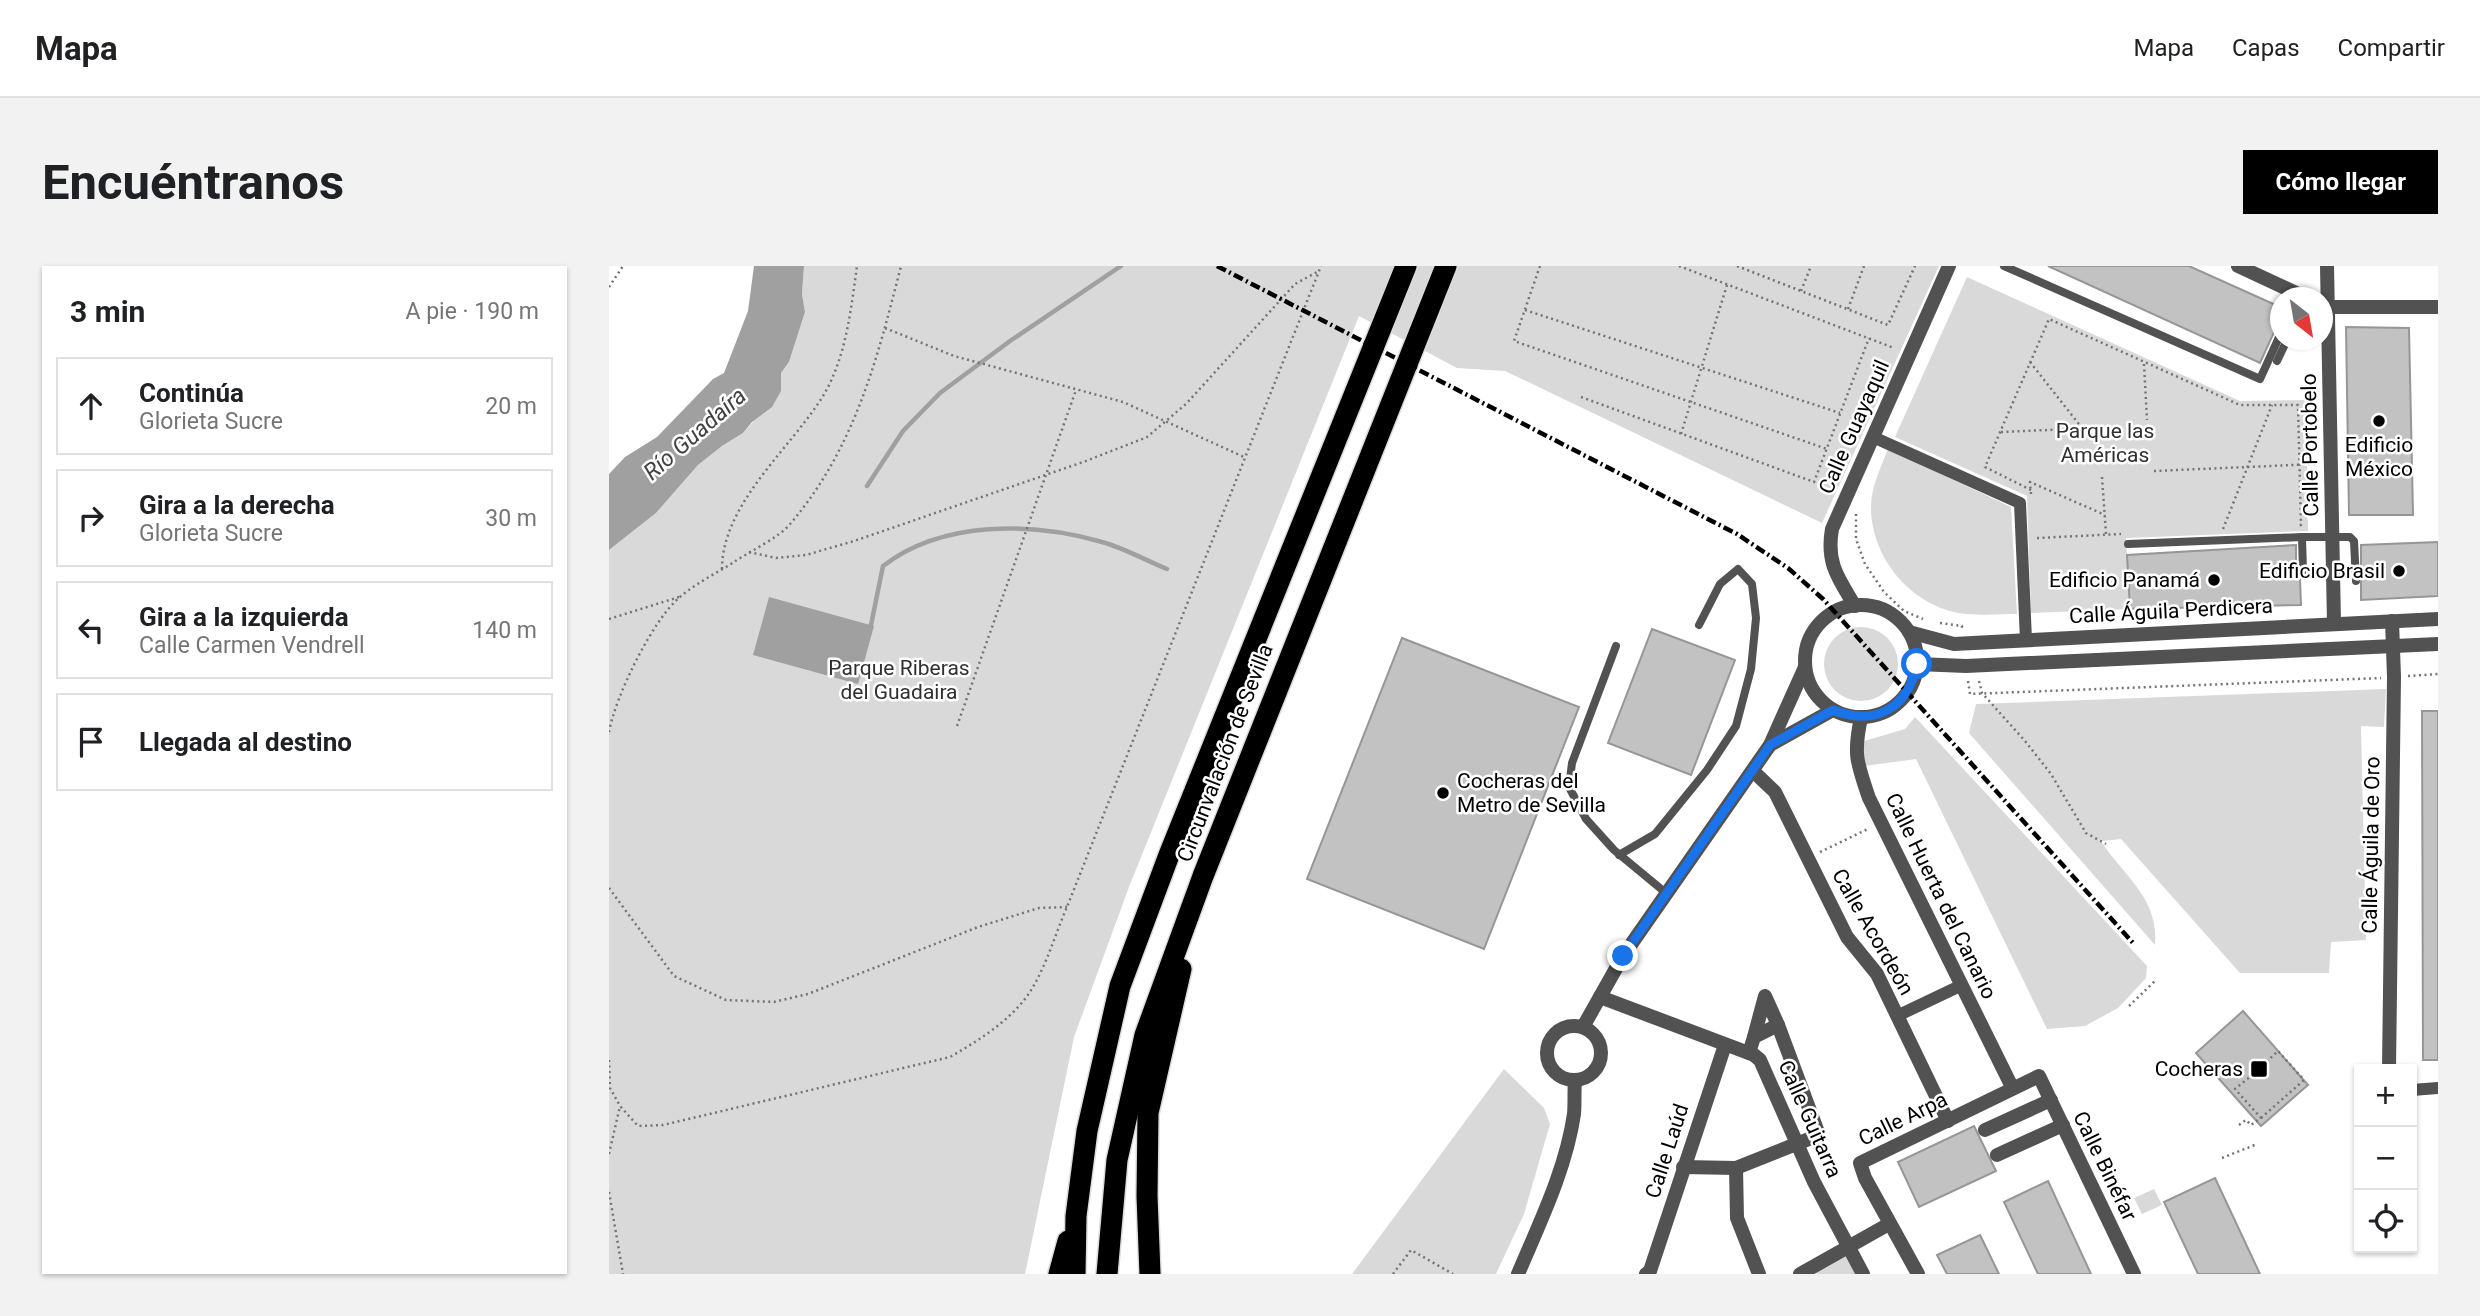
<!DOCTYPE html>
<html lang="es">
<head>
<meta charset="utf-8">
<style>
  :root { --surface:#fff; --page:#f2f2f2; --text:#202124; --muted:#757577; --line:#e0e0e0; --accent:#000 }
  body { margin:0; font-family:Roboto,sans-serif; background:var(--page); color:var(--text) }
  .controls { position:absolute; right:21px; bottom:21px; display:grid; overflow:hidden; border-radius:0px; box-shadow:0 2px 5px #0004 }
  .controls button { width:63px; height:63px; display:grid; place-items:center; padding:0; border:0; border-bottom:2px solid var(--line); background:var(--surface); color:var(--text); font:35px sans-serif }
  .compass { position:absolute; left:1661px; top:21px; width:63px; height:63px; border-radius:50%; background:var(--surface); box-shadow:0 2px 5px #0004; rotate:149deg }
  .stop { position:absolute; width:21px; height:21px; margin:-16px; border:5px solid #1a73e8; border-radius:50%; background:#fff }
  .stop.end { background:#1a73e8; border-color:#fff; box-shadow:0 2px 7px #0008 }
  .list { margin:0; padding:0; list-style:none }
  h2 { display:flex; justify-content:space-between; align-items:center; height:91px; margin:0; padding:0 28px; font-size:30px }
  h2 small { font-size:23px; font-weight:400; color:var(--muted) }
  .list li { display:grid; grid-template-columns:46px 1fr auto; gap:21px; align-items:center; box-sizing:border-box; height:98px; margin:0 14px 14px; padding:0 14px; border:2px solid var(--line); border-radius:0px }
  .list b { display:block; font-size:26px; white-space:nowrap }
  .list p { margin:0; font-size:23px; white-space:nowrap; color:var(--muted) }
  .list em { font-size:23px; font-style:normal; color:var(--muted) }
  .icon { flex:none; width:38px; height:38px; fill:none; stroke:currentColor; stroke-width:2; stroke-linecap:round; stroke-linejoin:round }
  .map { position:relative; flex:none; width:1829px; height:1008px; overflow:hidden; border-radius:0px }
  header { display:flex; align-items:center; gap:42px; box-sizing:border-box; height:98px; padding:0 35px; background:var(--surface); border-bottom:2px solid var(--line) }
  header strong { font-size:33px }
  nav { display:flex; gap:38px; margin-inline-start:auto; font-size:24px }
  .intro { display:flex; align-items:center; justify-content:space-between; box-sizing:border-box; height:168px; padding:0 42px }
  h1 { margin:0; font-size:49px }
  .button { padding:18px 32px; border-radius:0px; background:var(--accent); color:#fff; font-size:24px; font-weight:700 }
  main { display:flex; gap:42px; padding:0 42px }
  aside { flex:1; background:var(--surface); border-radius:0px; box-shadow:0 2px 5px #0004 }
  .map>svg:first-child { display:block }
</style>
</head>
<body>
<header>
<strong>Mapa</strong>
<nav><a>Mapa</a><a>Capas</a><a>Compartir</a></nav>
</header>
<div class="intro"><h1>Encuéntranos</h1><a class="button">Cómo llegar</a></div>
<main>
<aside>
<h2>3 min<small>A pie · 190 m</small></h2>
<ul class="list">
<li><svg class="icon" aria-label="ahead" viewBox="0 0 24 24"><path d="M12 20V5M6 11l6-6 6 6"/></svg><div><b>Continúa</b><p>Glorieta Sucre</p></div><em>20 m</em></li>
<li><svg class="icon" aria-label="right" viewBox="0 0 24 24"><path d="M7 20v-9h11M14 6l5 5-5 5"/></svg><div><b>Gira a la derecha</b><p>Glorieta Sucre</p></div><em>30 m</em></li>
<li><svg class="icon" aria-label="left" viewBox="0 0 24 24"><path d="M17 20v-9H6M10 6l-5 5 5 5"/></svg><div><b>Gira a la izquierda</b><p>Calle Carmen Vendrell</p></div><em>140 m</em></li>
<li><svg class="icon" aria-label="arrive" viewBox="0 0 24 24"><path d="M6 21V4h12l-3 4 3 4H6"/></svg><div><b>Llegada al destino</b></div></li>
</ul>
</aside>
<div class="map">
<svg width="1829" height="1008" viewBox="0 0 1829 1008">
  <rect width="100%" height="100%" fill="#fff"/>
  <!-- green -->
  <g fill="#d9d9d9">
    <polygon points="195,0 1330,0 1213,257 896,105 848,102 750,50 520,621 465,771 416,1008 0,1008 0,284 47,247 89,199 113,180 134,167 172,125 172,107 180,96 196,46 193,28"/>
    <polygon points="1358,11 1631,135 1697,134 1699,265 1517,272 1521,343 1422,347 1418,230 1286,171"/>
    <path d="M 1279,183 L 1402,241 L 1408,348 C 1389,348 1368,350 1349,347 C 1299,337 1261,289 1262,239 C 1263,219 1272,201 1279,183 Z"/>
    <circle cx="1252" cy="398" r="37"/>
    <path d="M 1777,423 L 1775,461 L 1752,460 L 1757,674 L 1722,676 L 1720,707 L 1631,707 L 1512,573 L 1492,575 C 1514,610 1550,631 1546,679 L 1360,467 L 1367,438 Z"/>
    <polygon points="1306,451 1538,700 1537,712 1509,742 1476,760 1438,763 1307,493 1256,500 1252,476 1296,463"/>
    <polygon points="895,803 935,842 941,858 915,948 887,1008 743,1008"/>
    <polygon points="1545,923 1553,939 1533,948 1525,932"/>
    <polygon points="1240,981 1254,1008 1208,1008 1204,1000"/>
  </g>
  <!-- water -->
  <g fill="#a0a0a0">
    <polygon points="145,0 195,0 193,28 196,46 180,96 172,107 172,125 163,141 143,156 134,167 113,180 89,199 47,247 0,284 0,208 16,191 48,171 104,113 115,107 139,45"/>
    <polygon points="160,331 265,360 249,418 144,389"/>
  </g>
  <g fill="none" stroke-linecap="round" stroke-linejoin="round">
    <!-- stream -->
    <g stroke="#a0a0a0" stroke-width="4.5">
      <polyline points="258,220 294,165 331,127 401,75 512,0"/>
      <path d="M 262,359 L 274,300 C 334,254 423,256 493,276 C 515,282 536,294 558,303"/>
    </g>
  </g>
  <!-- building -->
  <g fill="#c2c2c2" stroke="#969696" stroke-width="2">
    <polygon points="1439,0 1580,0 1671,41 1671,53 1651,97"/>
    <polygon points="1737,61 1800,62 1804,249 1740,249"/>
    <polygon points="1829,276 1829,330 1752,334 1752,279"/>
    <polygon points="1687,279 1687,306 1691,312 1692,339 1521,343 1518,289"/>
    <polygon points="1043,363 1126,394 1082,509 999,477"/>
    <polygon points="793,372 970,441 875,683 698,613"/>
    <polygon points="1813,445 1829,445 1829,794 1814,794"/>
    <polygon points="1634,745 1699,819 1652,860 1587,787"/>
    <polygon points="1365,860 1387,905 1310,941 1289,896"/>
    <polygon points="1606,912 1651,1008 1589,1008 1555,936"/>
    <polygon points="1439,915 1482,1008 1429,1008 1395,936"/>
    <polygon points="1371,969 1390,1008 1338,1008 1328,989"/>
  </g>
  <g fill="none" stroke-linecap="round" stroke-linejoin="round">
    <defs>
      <g id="motorway">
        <polyline points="450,1008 459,975"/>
        <polyline points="466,1008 467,950 478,865 511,720 560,589 797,0"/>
        <polyline points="498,1008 508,894 536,769 594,610 837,0"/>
        <polyline points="541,1008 538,930 539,847 572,703"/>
      </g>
    </defs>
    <!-- motorway casing -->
    <use href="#motorway" stroke="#dbdbdb" stroke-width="24"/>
    <!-- path -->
    <g stroke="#747474" stroke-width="2.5" stroke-dasharray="2 3.5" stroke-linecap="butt">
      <polyline points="931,0 905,75 1218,183"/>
      <polyline points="1070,0 1285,82"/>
      <polyline points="1128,0 1279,59 1306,0"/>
      <polyline points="0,21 14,0"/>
      <polyline points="1192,25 1202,0"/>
      <polyline points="1239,43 1255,0"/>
      <polyline points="916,44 1231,147"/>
      <polyline points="276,62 345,90 514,136 635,191"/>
      <polyline points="1421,96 1473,162"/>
      <polyline points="1535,98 1538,154"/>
      <polyline points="972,131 1205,216 1260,72"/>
      <polyline points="1392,166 1486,162"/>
      <polyline points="1072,168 1118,19"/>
      <polyline points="1545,205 1708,198"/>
      <polyline points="1493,211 1497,268"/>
      <polyline points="1422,224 1376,201 1440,53 1631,139 1689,139 1692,259 1690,259"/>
      <polyline points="1422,228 1421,216 1496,249"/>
      <polyline points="1247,248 1247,273 1256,298 1275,326 1295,345 1314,353"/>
      <polyline points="1614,263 1663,139"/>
      <polyline points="1428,272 1512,268"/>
      <polyline points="140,286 167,292 197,289 245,275 477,195 538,171 577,138 686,18 710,5"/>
      <path d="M 113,303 C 113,238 182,182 214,130 C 237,92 242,43 248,0"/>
      <polyline points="0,353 70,331"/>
      <polyline points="1331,357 1353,360 1353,363"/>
      <polyline points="1799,410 1829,408"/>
      <polyline points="1359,415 1361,428 1772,412"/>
      <polyline points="1370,415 1373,427 1416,475 1442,508 1477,567 1497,578"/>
      <polyline points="348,460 467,124"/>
      <path d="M 0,466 C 6,431 44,353 71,331 C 87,317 108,307 125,296 C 141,285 170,272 182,257 C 246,181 268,94 292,0"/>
      <polyline points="1211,586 1259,563"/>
      <polyline points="0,622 65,710 117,734 165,736 199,728 369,661 430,642 458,641"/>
      <polyline points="1520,740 1547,714"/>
      <path d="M 0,794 L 1,822 L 11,840 L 29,860 L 54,859 L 341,791 C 367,776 391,761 411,739 C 434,713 444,673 458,641 L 712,0"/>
      <polyline points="1652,852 1695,814 1669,785 1653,800"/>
      <polyline points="1630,859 1637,854 1642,859 1652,852 1626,823 1647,806"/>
      <polyline points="0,888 11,840"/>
      <polyline points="1613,892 1648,878"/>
      <polyline points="0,926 14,1008"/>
      <polyline points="784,1008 802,984 844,1008"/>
    </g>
    <!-- service -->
    <g stroke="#525252" stroke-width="8">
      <polyline points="1395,0 1651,113 1672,67"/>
      <polyline points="1668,95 1678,74"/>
      <polyline points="1519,278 1693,271"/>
      <polyline points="1694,306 1693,271 1741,271 1745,275 1747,315"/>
      <polyline points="1007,380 963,497 960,521 977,553 1005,584 1057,627"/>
      <polyline points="1010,589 1046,568 1098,504 1127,460 1142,403 1147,352 1143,318 1129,303 1111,318 1090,359"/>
    </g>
    <!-- pedestrian -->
    <g stroke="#525252" stroke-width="12">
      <polyline points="1264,171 1411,237 1417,374"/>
      <polyline points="1288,750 1353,719"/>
      <polyline points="1803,824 1829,822"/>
    </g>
    <!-- minor -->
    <g stroke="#525252" stroke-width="14">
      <polyline points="1629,0 1698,32"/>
      <polyline points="1718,0 1725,357"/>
      <polyline points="1714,39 1719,41 1829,41"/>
      <path d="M 1246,340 C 1229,312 1217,297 1223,263 L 1340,0"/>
      <path d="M 1252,452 C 1244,488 1248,497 1260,532 L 1403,821"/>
      <polyline points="1161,479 1224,444"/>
      <polyline points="1144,505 1166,526 1238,671 1268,708 1339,855"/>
      <polyline points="991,731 1145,789 1151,794 1205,916 1254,1008"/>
      <circle cx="965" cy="787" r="27"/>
      <polyline points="974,761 1014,690 1161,479 1196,401"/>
      <polyline points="1145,771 1156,730 1169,759"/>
      <polyline points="1780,803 1785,411 1783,355"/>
      <polyline points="1376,864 1442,834"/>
      <polyline points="1388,889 1454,859"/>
      <polyline points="1074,901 1127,902 1210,869 1169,759 1145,771 1140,787"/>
      <polyline points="1127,902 1128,952 1150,1008"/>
      <path d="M 909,1008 C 931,956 957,903 965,848 C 966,837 965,825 966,815"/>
      <polyline points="1037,1008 1041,1005 1116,779"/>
      <polyline points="1191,1008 1280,958"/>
      <polyline points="1309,1008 1256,912 1251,897 1430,810 1525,1008"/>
    </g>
    <!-- tertiary -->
    <g stroke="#525252" stroke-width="14">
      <circle cx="1252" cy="395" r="56"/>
      <polyline points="1300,366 1345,378 1829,353"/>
      <polyline points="1308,398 1357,400 1829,378"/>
    </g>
    <!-- motorway -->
    <use href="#motorway" stroke="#000" stroke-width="21"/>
    <!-- rail -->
    <polyline stroke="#000" stroke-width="4.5" stroke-dasharray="10 3.5 2 3.5" stroke-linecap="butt" points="608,0 1128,268 1179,302 1214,333 1525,678"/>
  </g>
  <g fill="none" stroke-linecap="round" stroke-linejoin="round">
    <!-- route -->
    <path stroke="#1a73e8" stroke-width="9" d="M 1014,690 L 1161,479 L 1224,444 C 1267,461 1299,442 1308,398"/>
  </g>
  <!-- markers -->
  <g fill="#000" stroke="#fff" stroke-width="2.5">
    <circle cx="1770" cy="155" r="7"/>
    <circle cx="1790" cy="305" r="7"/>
    <circle cx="1605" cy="314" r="7"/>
    <circle cx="834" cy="527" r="7"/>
    <rect x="1641" y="794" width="18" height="18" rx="3.5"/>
  </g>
  <g text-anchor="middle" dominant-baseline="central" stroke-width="5" stroke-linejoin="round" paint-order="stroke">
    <!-- street labels -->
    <g font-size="21" fill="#000" stroke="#fff">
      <text transform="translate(1245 161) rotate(-66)">Calle Guayaquil</text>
      <text transform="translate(1701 179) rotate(-91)">Calle Portobelo</text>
      <text transform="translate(1562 345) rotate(-3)">Calle Águila Perdicera</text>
      <text transform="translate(616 487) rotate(-69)">Circunvalación de Sevilla</text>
      <text transform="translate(1762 579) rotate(-89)">Calle Águila de Oro</text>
      <text transform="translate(1332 630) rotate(64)">Calle Huerta del Canario</text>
      <text transform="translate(1264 666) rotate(60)">Calle Acordeón</text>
      <text transform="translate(1201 853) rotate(66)">Calle Guitarra</text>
      <text transform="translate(1294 853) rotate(-26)">Calle Arpa</text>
      <text transform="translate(1058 885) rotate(-72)">Calle Laúd</text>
      <text transform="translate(1496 900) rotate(64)">Calle Binéfar</text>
    </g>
    <!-- park labels -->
    <g font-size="21" fill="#303030" stroke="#fff">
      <text x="1496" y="165">Parque las<tspan x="1496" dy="24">Américas</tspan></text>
      <text x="290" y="402">Parque Riberas<tspan x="290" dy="24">del Guadaira</tspan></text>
    </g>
    <!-- poi labels -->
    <g font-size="21" fill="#000" stroke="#fff" text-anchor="end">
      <text x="1770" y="179" text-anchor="middle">Edificio<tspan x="1770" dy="24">México</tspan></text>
      <text x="1776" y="305">Edificio Brasil</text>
      <text x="1591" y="314">Edificio Panamá</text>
      <text x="848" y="515" text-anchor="start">Cocheras del<tspan x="848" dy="24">Metro de Sevilla</tspan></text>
      <text x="1634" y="803">Cocheras</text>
    </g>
    <!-- water labels -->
    <g font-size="23" font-style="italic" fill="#414141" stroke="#fff">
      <text transform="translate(86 168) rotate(-41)">Río Guadaíra</text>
    </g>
  </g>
</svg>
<div class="controls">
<button>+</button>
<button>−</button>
<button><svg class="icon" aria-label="locate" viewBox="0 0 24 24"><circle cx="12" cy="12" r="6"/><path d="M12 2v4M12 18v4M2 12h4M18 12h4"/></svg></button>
</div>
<svg class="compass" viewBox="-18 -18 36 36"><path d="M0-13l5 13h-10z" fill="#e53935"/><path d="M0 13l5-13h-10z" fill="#757577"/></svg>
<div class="stop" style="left:1308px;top:398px"></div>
<div class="stop end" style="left:1014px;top:690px"></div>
</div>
</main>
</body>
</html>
